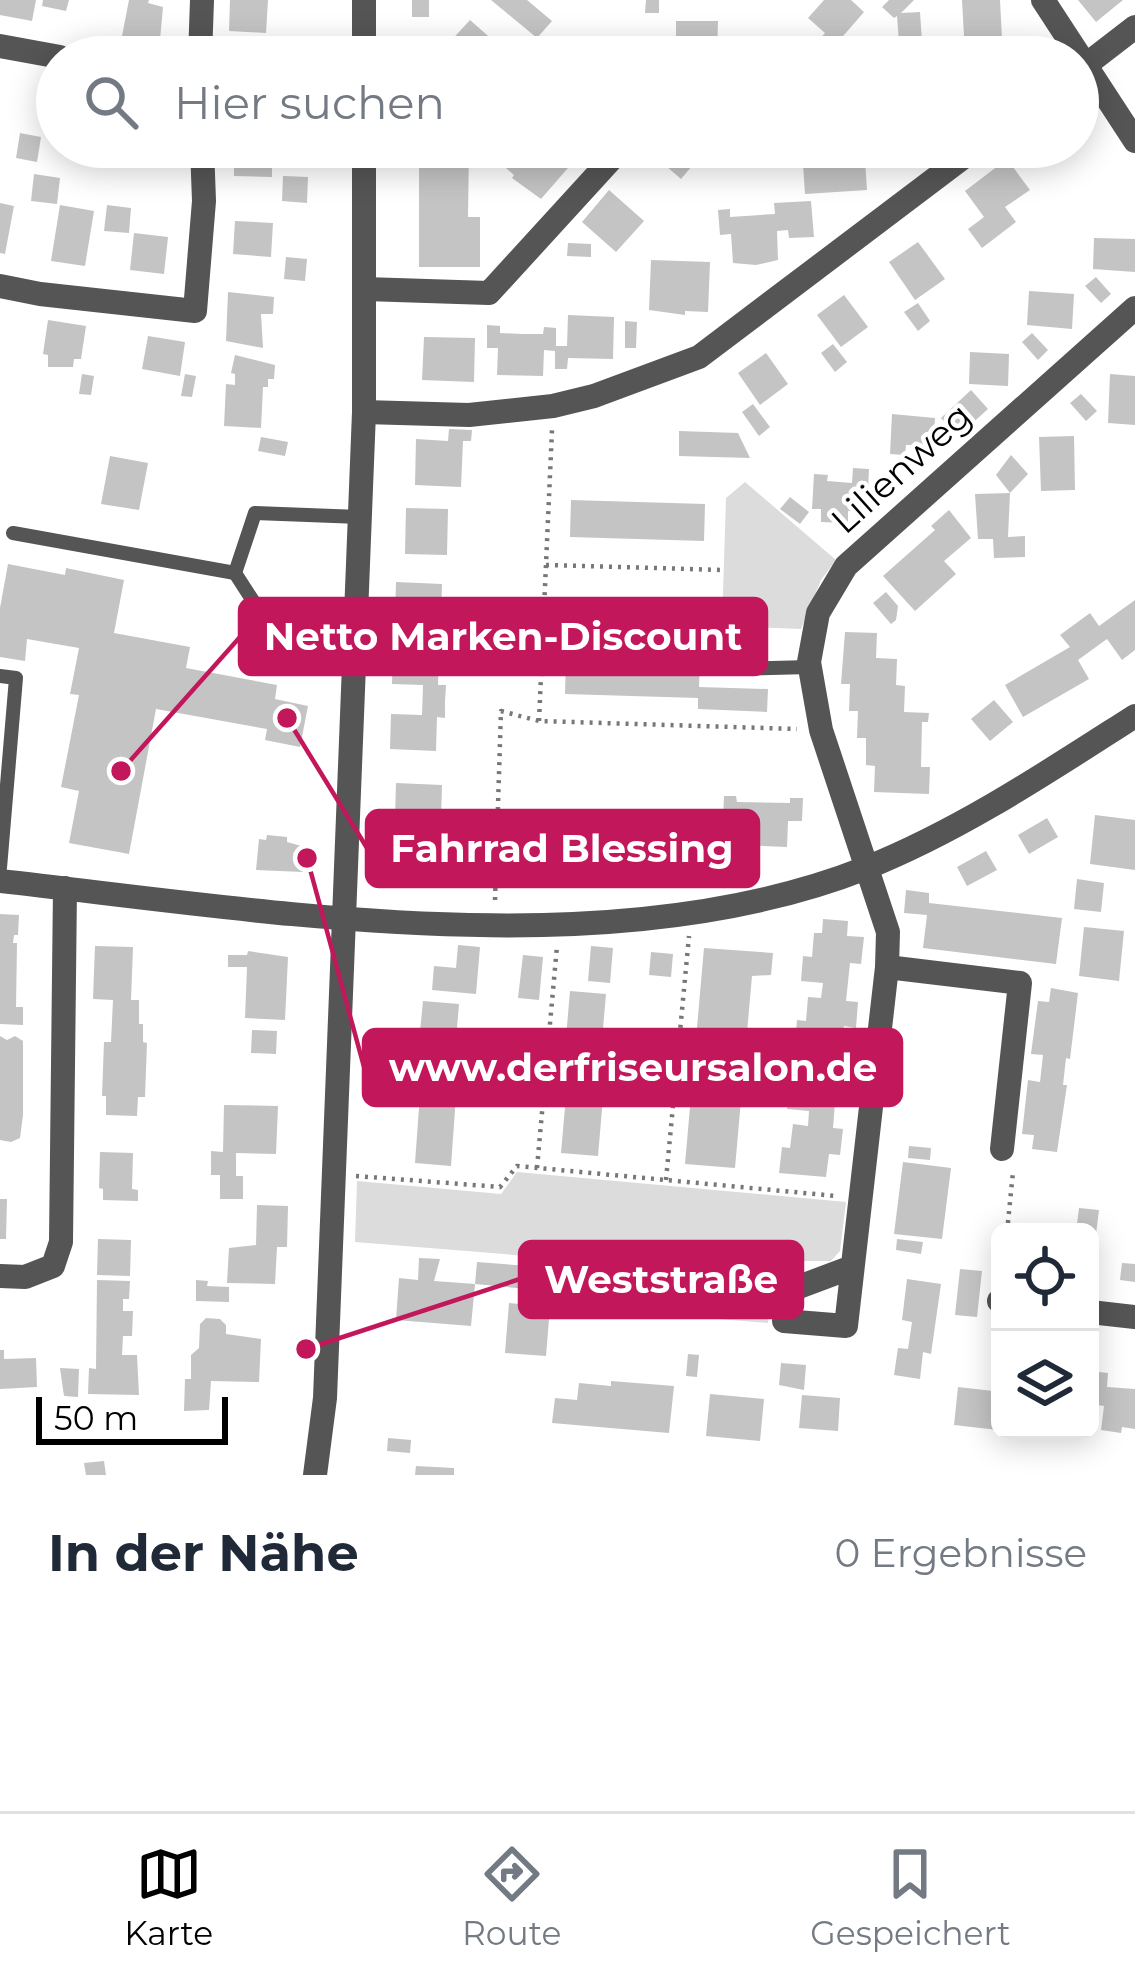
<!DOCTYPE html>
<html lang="de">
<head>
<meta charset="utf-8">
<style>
  :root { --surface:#fff; --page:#f6f6f7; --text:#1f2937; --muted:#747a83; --line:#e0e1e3; --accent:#000 }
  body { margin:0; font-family:Montserrat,sans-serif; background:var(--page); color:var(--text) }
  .controls { position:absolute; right:36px; bottom:36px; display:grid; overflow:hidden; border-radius:18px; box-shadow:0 6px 30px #0003 }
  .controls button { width:108px; height:108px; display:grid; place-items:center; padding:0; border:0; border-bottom:3px solid var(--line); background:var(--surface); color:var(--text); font:60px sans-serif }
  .scale { position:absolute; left:36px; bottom:30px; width:192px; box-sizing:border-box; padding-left:12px; border:6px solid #000; border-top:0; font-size:33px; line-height:42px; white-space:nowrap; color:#000; -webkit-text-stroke:9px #fff; paint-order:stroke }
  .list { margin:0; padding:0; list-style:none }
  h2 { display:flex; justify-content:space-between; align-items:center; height:156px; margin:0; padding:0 48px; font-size:51px }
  h2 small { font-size:39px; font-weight:400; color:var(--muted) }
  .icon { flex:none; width:66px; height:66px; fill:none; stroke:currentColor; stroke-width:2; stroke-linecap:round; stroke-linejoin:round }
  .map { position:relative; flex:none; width:1135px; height:1475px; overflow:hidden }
  .search { position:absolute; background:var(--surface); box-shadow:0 6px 30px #0003; left:36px; right:36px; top:36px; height:132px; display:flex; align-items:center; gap:30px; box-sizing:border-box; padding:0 42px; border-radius:66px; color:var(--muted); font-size:45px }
  .sheet { height:336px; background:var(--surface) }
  nav { display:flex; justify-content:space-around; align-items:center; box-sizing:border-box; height:168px; border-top:3px solid var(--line); background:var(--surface); font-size:33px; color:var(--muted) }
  nav a { display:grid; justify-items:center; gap:6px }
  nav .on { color:var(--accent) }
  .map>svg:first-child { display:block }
</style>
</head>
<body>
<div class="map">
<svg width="1135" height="1475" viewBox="0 0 1135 1475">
  <rect width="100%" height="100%" fill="#fff"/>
  <!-- green -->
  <g fill="#dcdcdc">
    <polygon points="745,482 836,560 821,580 801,629 722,626 726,498"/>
    <polygon points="517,1172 846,1202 840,1251 831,1261 773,1261 768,1323 539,1304 540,1257 355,1242 357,1181 501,1194"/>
  </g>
  <!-- building -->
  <g fill="#c4c4c4">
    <polygon points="0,0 36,0 32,21 0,15"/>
    <polygon points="43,0 69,0 66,11 42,6"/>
    <polygon points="129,0 149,0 148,3 163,7 160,40 122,36"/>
    <polygon points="230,0 268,0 266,33 229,31"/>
    <rect x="412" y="0" width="17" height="17"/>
    <polygon points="491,0 527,0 552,21 537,38"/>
    <polygon points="646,0 659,0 659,13 645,13"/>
    <polygon points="824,0 851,0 864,12 837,43 847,51 843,57 830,57 815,44 825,33 808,18"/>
    <polygon points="889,0 914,0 901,13 920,12 923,57 900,57 897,16 894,18 882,7"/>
    <polygon points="962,0 1000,0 1003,57 965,57 965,48 958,48 958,36 964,36"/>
    <polygon points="1078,0 1123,0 1096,22"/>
    <polygon points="470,20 512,57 436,57"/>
    <polygon points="676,21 718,21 717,57 676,56"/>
    <polygon points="584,39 605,57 563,57 572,53"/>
    <polygon points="266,40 298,42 296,57 264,55"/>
    <polygon points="51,84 57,85 57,123 45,121"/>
    <polygon points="20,133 41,137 37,162 16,158"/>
    <polygon points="96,147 123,147 122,161 94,157"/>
    <polygon points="234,147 272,147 272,177 234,176"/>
    <polygon points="419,147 469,147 468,217 480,217 480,267 419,267"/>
    <polygon points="508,147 557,147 574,161 541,199 512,178 514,175 497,160"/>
    <polygon points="644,147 708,147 681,179"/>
    <polygon points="852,147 926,147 926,156 865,160 867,190 805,194 802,149"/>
    <polygon points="1007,159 1030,190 1005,207 1016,222 982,248 968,229 984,217 965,191"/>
    <polygon points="34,174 60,178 57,204 31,201"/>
    <polygon points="283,176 308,177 307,203 282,201"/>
    <polygon points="609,190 644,221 616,252 582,222"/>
    <polygon points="811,201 814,237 789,238 788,230 777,231 778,260 756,265 733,263 731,234 720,235 718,210 730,209 730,217 775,214 774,203"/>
    <polygon points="0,203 14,206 5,254 0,253"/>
    <polygon points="60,205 94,211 85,266 51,261"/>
    <polygon points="107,205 131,208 129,233 104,231"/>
    <polygon points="235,221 273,223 271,257 233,254"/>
    <polygon points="134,233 168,237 164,274 130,270"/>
    <polygon points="1094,238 1135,239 1135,272 1093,269"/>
    <polygon points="918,242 945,279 915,300 889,262"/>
    <polygon points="568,243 591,244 591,257 567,256"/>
    <polygon points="286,257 307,259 305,281 284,279"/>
    <polygon points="651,260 710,262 708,312 685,311 685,315 649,310"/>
    <polygon points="1096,277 1111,294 1101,303 1085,286"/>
    <polygon points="1029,291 1074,294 1072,329 1027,325"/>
    <polygon points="228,292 274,297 273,314 261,314 263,348 226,341"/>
    <polygon points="844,295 868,327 841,347 817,315"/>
    <polygon points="918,303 930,321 918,331 904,312"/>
    <polygon points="568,315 614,317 613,359 568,358 567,369 555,369 555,351 544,350 543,376 497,375 498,348 487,348 487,325 500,326 500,333 522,334 543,334 544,327 556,328 556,346 567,346"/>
    <polygon points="48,320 86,326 81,359 74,359 73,367 48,367 48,355 43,354"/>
    <polygon points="625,321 637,322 636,348 625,348"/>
    <polygon points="1032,333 1048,350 1038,360 1022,342"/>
    <polygon points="148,336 185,342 180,376 142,369"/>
    <polygon points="424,337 475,338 474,382 422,380"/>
    <polygon points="833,344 847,362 835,372 821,353"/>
    <polygon points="970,352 1009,354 1008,386 969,384"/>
    <polygon points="766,353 788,384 760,405 738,373"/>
    <polygon points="235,355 275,365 274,379 268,379 268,387 263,387 261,428 224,426 226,384 235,385 235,374 231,373"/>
    <polygon points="82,374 94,376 91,395 79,394"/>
    <polygon points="185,374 196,376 192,397 181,396"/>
    <polygon points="1110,374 1135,376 1135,425 1108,423"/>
    <polygon points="971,390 988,409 957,437 941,418"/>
    <polygon points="1081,394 1097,411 1086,421 1070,403"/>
    <polygon points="753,404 770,427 759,436 742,412"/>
    <polygon points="892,414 935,418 933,452 918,452 919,445 906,445 905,455 890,454"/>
    <polygon points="449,429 472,430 471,441 463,441 461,487 415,485 416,439 448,441"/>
    <polygon points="679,431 738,433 750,458 679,456"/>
    <polygon points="1074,436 1075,490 1041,491 1039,437"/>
    <polygon points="261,437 288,442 285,456 258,451"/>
    <polygon points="1011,455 1028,474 1010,493 996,475"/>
    <polygon points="110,456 148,463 139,510 101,504"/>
    <polygon points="853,468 869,469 867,512 848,511 848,523 821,522 821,509 812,509 814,474 828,475 827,481 852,483"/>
    <polygon points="1010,493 1008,537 1025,536 1025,557 994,558 993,539 978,539 975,494"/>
    <polygon points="790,497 809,512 800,524 780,509"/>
    <polygon points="571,500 705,504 704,541 570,537"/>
    <polygon points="406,508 448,509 447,555 405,554"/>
    <polygon points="949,510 971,538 944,561 956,574 915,611 883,576 935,530 931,526"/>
    <polygon points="8,564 65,575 66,568 124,580 114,633 190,647 186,668 277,685 275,699 308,706 300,747 265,740 267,729 156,709 129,854 69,843 79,791 61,787 79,695 70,694 79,648 27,639 25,661 0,657 0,608"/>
    <polygon points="396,582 442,584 441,618 448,618 448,634 459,635 458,653 439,652 438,685 446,685 445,701 445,718 437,717 436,751 390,749 391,714 422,715 423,685 392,684 393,649 424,650 425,633 425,618 395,617"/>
    <polygon points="886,592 898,606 896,620 891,624 873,603"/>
    <polygon points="1135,600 1135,650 1122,660 1107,639 1078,660 1089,679 1023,717 1005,685 1070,647 1060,635 1090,613 1099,626"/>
    <polygon points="845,632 877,633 876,658 897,659 896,685 905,686 904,712 929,713 928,722 922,722 921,767 930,767 929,794 874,792 875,766 866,765 866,738 857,738 858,711 849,711 850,684 841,684"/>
    <polygon points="566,657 700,661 699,687 768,689 767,712 698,709 698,698 565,694"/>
    <polygon points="994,700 1013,722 990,741 971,719"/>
    <polygon points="396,783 442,785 441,819 458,819 450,885 404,884 405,849 434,850 435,820 395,818"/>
    <polygon points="724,796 736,796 737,802 790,803 790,798 803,798 802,821 788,821 787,847 736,845 736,819 723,819"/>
    <polygon points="1095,815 1135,820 1135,870 1090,864"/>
    <polygon points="1047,818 1058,837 1029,854 1018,835"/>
    <polygon points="267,835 287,837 287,842 305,847 303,872 256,870 259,839 266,840"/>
    <polygon points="986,851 997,870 967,886 957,867"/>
    <polygon points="1077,879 1104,883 1101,912 1074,909"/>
    <polygon points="906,890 929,893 929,903 1062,918 1056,964 923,948 927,915 904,913"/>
    <polygon points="0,914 19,915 18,935 14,935 13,943 17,943 16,1007 23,1007 23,1025 0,1024"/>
    <polygon points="823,919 848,921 847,936 864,937 861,964 850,963 846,1001 858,1002 856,1028 844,1026 840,1064 850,1065 848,1091 836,1090 833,1128 843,1129 840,1155 829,1154 826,1177 779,1173 782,1147 790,1148 793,1124 808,1126 809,1111 787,1109 790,1083 798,1084 800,1061 815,1062 817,1048 795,1045 797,1020 806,1021 808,997 821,998 823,983 801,981 803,956 812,957 814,933 822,933"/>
    <polygon points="1084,927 1124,931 1119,981 1079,976"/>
    <polygon points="458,945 480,947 476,994 432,990 434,966 456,968"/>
    <polygon points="95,946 133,947 131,1000 139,1000 139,1024 143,1024 143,1042 147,1043 145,1097 138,1097 137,1116 106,1115 106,1096 102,1096 104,1042 111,1042 113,1000 93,999"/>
    <polygon points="591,946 613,948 610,983 588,981"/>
    <polygon points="704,948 773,953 771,975 752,976 735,1168 685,1164"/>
    <polygon points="248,951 288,957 285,1020 245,1018 247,967 228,967 228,955 247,955"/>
    <polygon points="651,952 673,954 671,977 649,975"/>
    <polygon points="523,955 543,957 539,1000 518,998"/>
    <polygon points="1051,988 1078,993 1070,1059 1066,1058 1063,1085 1067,1085 1057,1152 1032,1149 1034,1135 1022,1134 1028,1080 1040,1082 1043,1055 1031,1054 1038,1001 1049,1002"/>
    <polygon points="570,991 606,994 600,1063 606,1063 598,1156 561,1153 569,1061 564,1061"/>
    <polygon points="423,1001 459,1004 457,1028 472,1029 469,1075 453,1073 451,1095 456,1096 451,1166 415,1163 420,1094 414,1093"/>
    <polygon points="252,1030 277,1031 276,1054 251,1053"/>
    <polygon points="0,1036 7,1040 15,1036 23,1041 23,1115 20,1138 11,1142 0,1140"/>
    <polygon points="224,1105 278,1106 276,1154 236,1153 236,1176 243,1176 243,1199 220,1199 220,1175 211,1175 211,1151 223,1152"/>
    <polygon points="909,1146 931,1148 930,1160 908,1158"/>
    <polygon points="100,1152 133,1153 132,1189 138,1190 138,1201 103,1200 103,1189 99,1188"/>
    <polygon points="903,1162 951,1168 942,1239 894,1234"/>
    <polygon points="0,1199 7,1199 6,1239 0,1239"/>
    <polygon points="257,1205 288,1206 287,1247 277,1247 275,1284 227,1283 229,1248 256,1245"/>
    <polygon points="1079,1208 1099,1210 1094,1250 1090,1250 1090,1232 1076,1232"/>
    <polygon points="98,1239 131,1240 130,1276 97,1275"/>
    <polygon points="897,1239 923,1242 921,1254 896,1250"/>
    <polygon points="419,1258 440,1259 434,1281 475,1284 471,1326 396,1320 399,1278 418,1280"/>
    <polygon points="477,1262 540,1267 538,1290 475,1284"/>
    <polygon points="1122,1263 1135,1264 1135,1282 1120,1280"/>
    <polygon points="960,1269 982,1271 977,1317 955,1315"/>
    <polygon points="907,1279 941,1284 931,1354 923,1352 920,1379 894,1375 898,1348 908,1349 912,1322 902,1320"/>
    <polygon points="97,1280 130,1281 129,1299 123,1299 123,1311 133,1311 132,1336 123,1336 122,1355 137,1355 139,1395 88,1394 89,1368 96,1369"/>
    <polygon points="196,1280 208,1281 207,1286 229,1287 229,1302 196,1301"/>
    <polygon points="509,1303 550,1307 546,1356 505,1353"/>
    <polygon points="206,1318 220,1319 226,1325 226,1334 261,1339 259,1382 211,1381 209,1410 184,1411 185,1379 191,1379 191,1355 199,1348 200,1324"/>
    <polygon points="0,1350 4,1350 4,1359 36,1358 37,1387 0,1389"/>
    <polygon points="688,1354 699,1355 697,1377 686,1376"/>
    <polygon points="781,1363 806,1365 804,1390 779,1385"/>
    <polygon points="60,1368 79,1369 78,1397 64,1396"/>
    <polygon points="1090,1371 1108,1373 1107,1387 1135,1389 1135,1429 1122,1427 1121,1433 1101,1430 1104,1406 1090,1404"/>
    <polygon points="995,1372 1000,1372 998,1430 954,1425 958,1387 993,1391"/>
    <polygon points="611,1381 674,1386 669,1433 552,1423 555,1398 577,1400 579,1383 611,1386"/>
    <polygon points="710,1394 764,1399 760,1441 706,1436"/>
    <polygon points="802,1395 840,1398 838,1431 799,1428"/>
    <polygon points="388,1438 411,1440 410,1453 387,1451"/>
    <polygon points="104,1461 106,1475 86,1475 84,1463"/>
    <polygon points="416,1466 454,1468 454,1475 415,1475"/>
  </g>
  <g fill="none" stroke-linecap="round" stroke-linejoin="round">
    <!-- path -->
    <g stroke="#777" stroke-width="4.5" stroke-dasharray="3 6" stroke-linecap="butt">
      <polyline points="546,565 724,570"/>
      <polyline points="539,721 552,430"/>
      <polyline points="495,900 501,711 539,721 797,729"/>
      <polyline points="537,1168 557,946"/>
      <polyline points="356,1176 500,1187 517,1166 836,1196"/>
      <polyline points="666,1180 689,936"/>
      <polyline points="1007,1232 1013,1172"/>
    </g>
    <!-- lane -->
    <g stroke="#555" stroke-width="14">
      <polyline points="13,533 235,573 255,513 360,517"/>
      <polyline points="235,573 280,643 354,669"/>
      <polyline points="729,669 810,667"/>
      <polyline points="0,676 16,678 0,868"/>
    </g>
    <!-- street -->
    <g stroke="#555" stroke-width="24">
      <polyline points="364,0 364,57"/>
      <polyline points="1043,0 1135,141"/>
      <polyline points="0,46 60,57"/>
      <polyline points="200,57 202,0"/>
      <polyline points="1078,71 1135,27"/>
      <polyline points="0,286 40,294 195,311 204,201 202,147"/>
      <polyline points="365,289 489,293 617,153 610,147"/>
      <polyline points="364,412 469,415 553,406 594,396 699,357 977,147"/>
      <path d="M 0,881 C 269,911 608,970 866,868 C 961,830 1049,771 1135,716"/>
      <polyline points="887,967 1020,983 1002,1149"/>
      <polyline points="852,1267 788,1291 784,1321 846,1326 887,967 888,932 821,730 809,662 818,613 846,566 1135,308"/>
      <polyline points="0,1276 25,1277 53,1266 61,1242 65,888"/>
      <polyline points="999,1301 1000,1301"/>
      <polyline points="1090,1312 1135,1317"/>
      <polyline points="315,1475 325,1398 364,412 364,147"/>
    </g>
  </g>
  <g text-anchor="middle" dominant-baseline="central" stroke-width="9" stroke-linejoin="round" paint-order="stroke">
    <!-- street labels -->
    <g font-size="36" fill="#000" stroke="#fff">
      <text transform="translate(901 468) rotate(-42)">Lilienweg</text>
    </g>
  </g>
  <!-- callouts -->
  <path fill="none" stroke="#c2185b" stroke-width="4.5" d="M121 771L240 637M287 718L367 848M307 858L364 1067M306 1349L520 1279"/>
  <g fill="#c2185b" stroke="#fff" stroke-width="4.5">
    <circle cx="121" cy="771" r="12"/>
    <circle cx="287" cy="718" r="12"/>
    <circle cx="307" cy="858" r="12"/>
    <circle cx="306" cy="1349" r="12"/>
  </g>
  <g fill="#c2185b" stroke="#c2185b" stroke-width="4.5">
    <rect x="240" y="599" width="526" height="75" rx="12"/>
    <rect x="367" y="811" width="391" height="75" rx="12"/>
    <rect x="364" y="1030" width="537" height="75" rx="12"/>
    <rect x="520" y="1242" width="282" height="75" rx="12"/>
  </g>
  <g font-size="39" text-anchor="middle" font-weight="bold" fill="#fff">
    <text x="503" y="650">Netto Marken-Discount</text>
    <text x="562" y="862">Fahrrad Blessing</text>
    <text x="633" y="1081">www.derfriseursalon.de</text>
    <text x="661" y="1293">Weststraße</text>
  </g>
</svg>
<div class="controls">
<button><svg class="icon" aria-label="locate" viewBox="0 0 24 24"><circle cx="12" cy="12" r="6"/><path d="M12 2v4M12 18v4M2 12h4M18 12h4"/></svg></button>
<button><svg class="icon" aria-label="layers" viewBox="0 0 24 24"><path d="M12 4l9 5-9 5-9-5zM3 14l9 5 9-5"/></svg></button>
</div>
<div class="scale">50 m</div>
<div class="search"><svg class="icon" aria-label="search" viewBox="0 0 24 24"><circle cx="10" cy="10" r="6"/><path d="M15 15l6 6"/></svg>Hier suchen</div>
</div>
<section class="sheet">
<h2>In der Nähe<small>0 Ergebnisse</small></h2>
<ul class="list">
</ul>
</section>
<nav>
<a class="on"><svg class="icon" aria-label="map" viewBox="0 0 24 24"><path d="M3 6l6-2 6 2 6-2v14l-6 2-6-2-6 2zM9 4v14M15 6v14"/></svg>Karte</a>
<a><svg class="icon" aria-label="directions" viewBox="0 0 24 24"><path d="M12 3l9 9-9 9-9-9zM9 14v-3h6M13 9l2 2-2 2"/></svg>Route</a>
<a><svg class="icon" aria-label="saved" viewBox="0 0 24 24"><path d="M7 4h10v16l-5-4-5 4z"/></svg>Gespeichert</a>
</nav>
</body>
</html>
